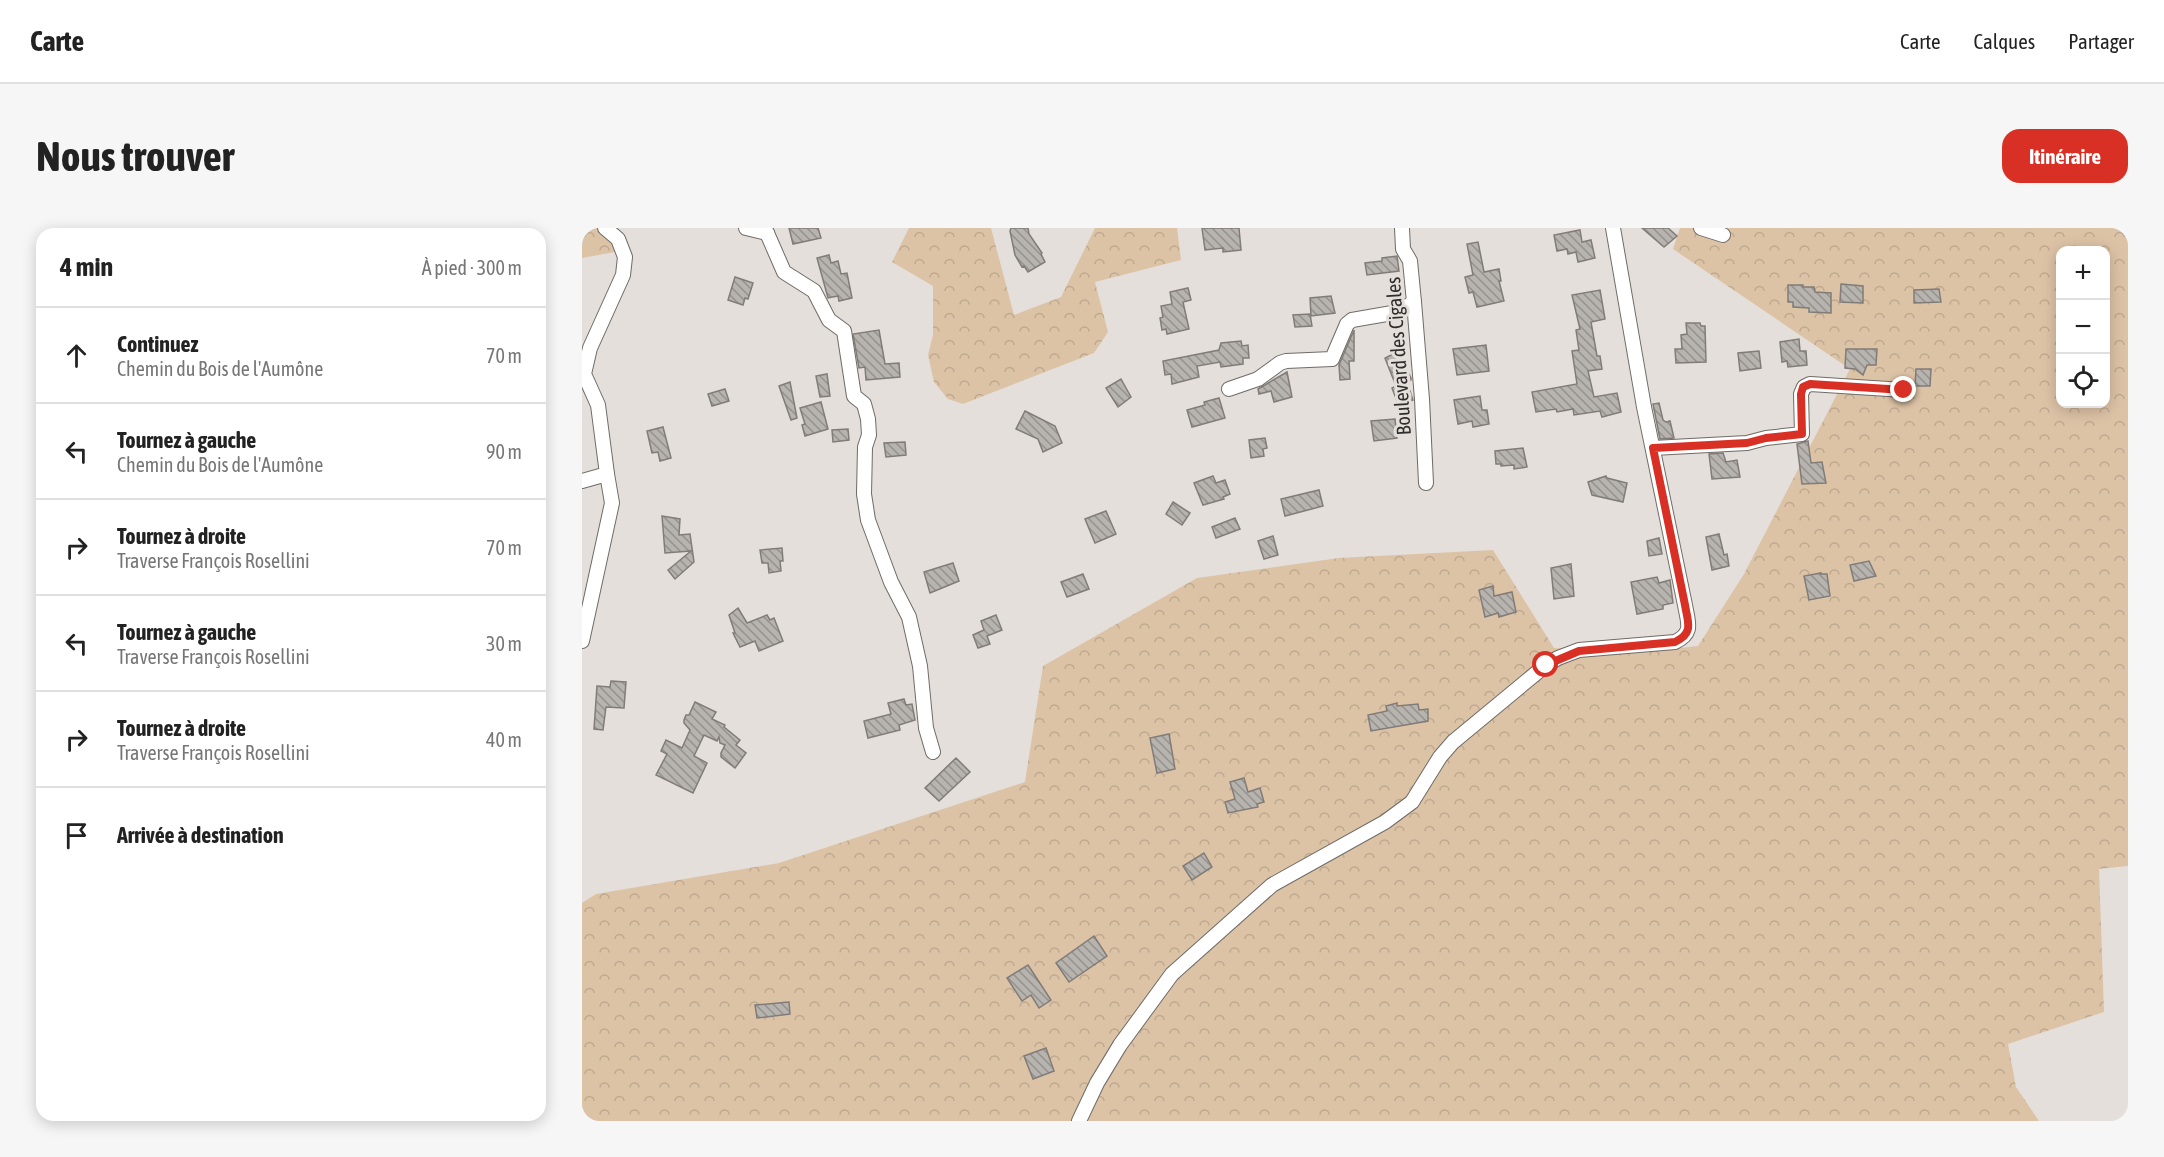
<!DOCTYPE html>
<html lang="fr">
<head>
<meta charset="utf-8">
<style>
  :root { --surface:#fff; --page:#f6f6f6; --text:#222; --muted:#767676; --line:#e0e0e0; --accent:#d93025 }
  body { margin:0; font-family:"Asap Condensed",sans-serif; background:var(--page); color:var(--text) }
  .controls { position:absolute; right:18px; top:18px; display:grid; overflow:hidden; border-radius:12px; box-shadow:0 3px 15px #0003 }
  .controls button { width:54px; height:54px; display:grid; place-items:center; padding:0; border:0; border-bottom:2px solid var(--line); background:var(--surface); color:var(--text); font:30px sans-serif }
  .stop { position:absolute; width:18px; height:18px; margin:-14px; border:4px solid #d93025; border-radius:50%; background:#fff }
  .stop.end { background:#d93025; border-color:#fff; box-shadow:0 2px 6px #0008 }
  .list { margin:0; padding:0; list-style:none }
  h2 { display:flex; justify-content:space-between; align-items:center; height:78px; margin:0; padding:0 24px; font-size:26px }
  h2 small { font-size:20px; font-weight:400; color:var(--muted) }
  .list li { display:grid; grid-template-columns:39px 1fr auto; gap:18px; align-items:center; box-sizing:border-box; height:96px; padding:0 24px; border-top:2px solid var(--line) }
  .list b { display:block; font-size:22px; white-space:nowrap }
  .list p { margin:0; font-size:20px; white-space:nowrap; color:var(--muted) }
  .list em { font-size:20px; font-style:normal; color:var(--muted) }
  .icon { flex:none; width:33px; height:33px; fill:none; stroke:currentColor; stroke-width:2; stroke-linecap:round; stroke-linejoin:round }
  .map { position:relative; flex:none; width:1546px; height:893px; overflow:hidden; border-radius:18px }
  header { display:flex; align-items:center; gap:36px; box-sizing:border-box; height:84px; padding:0 30px; background:var(--surface); border-bottom:2px solid var(--line) }
  header strong { font-size:28px }
  nav { display:flex; gap:33px; margin-inline-start:auto; font-size:21px }
  .intro { display:flex; align-items:center; justify-content:space-between; box-sizing:border-box; height:144px; padding:0 36px }
  h1 { margin:0; font-size:42px }
  .button { padding:15px 27px; border-radius:18px; background:var(--accent); color:#fff; font-size:21px; font-weight:700 }
  main { display:flex; gap:36px; padding:0 36px }
  aside { flex:1; background:var(--surface); border-radius:18px; box-shadow:0 3px 15px #0003 }
  .map>svg:first-child { display:block }
</style>
</head>
<body>
<header>
<strong>Carte</strong>
<nav><a>Carte</a><a>Calques</a><a>Partager</a></nav>
</header>
<div class="intro"><h1>Nous trouver</h1><a class="button">Itinéraire</a></div>
<main>
<aside>
<h2>4 min<small>À pied · 300 m</small></h2>
<ul class="list">
<li><svg class="icon" aria-label="ahead" viewBox="0 0 24 24"><path d="M12 20V5M6 11l6-6 6 6"/></svg><div><b>Continuez</b><p>Chemin du Bois de l'Aumône</p></div><em>70 m</em></li>
<li><svg class="icon" aria-label="left" viewBox="0 0 24 24"><path d="M17 20v-9H6M10 6l-5 5 5 5"/></svg><div><b>Tournez à gauche</b><p>Chemin du Bois de l'Aumône</p></div><em>90 m</em></li>
<li><svg class="icon" aria-label="right" viewBox="0 0 24 24"><path d="M7 20v-9h11M14 6l5 5-5 5"/></svg><div><b>Tournez à droite</b><p>Traverse François Rosellini</p></div><em>70 m</em></li>
<li><svg class="icon" aria-label="left" viewBox="0 0 24 24"><path d="M17 20v-9H6M10 6l-5 5 5 5"/></svg><div><b>Tournez à gauche</b><p>Traverse François Rosellini</p></div><em>30 m</em></li>
<li><svg class="icon" aria-label="right" viewBox="0 0 24 24"><path d="M7 20v-9h11M14 6l5 5-5 5"/></svg><div><b>Tournez à droite</b><p>Traverse François Rosellini</p></div><em>40 m</em></li>
<li><svg class="icon" aria-label="arrive" viewBox="0 0 24 24"><path d="M6 21V4h12l-3 4 3 4H6"/></svg><div><b>Arrivée à destination</b></div></li>
</ul>
</aside>
<div class="map">
<svg width="1546" height="893" viewBox="0 0 1546 893">
  <defs>
    <pattern id="forest-crowns" width="20" height="18" patternUnits="userSpaceOnUse" patternTransform="scale(1.5)"><rect width="20" height="18" fill="#ddc3a6"/><path d="M2 6a3 3 0 1 1 6 0M12 15a3 3 0 1 1 6 0" fill="none" stroke="#bea88f"/></pattern>
    <pattern id="building-back-hatch" width="6" height="6" patternUnits="userSpaceOnUse" patternTransform="scale(1.5)"><rect width="6" height="6" fill="#b7b3ae"/><path d="M-1 5l2 2M0 0l6 6M5-1l2 2" fill="none" stroke="#95928e"/></pattern>
  </defs>
  <rect width="100%" height="100%" fill="#e4dfda"/>
  <!-- forest -->
  <g fill="url(#forest-crowns)" fill-rule="evenodd">
    <polygon points="0,0 35,0 37,7 33,24 0,30"/>
    <polygon points="327,0 409,0 432,87 479,69 513,0 595,0 599,32 513,54 526,104 512,125 381,176 366,171 352,154 346,127 351,107 351,58 310,34"/>
    <path d="M 1098,0 L 1546,0 L 1546,638 L 1517,641 L 1522,784 L 1426,816 L 1434,859 L 1457,893 L 0,893 L 0,675 L 14,666 L 197,635 L 443,554 L 461,438 L 615,350 L 757,330 L 911,322 L 972,420 L 1059,424 L 1116,418 L 1162,346 L 1268,141 L 1091,21 ZM 1478,22 L 1524,22 L 1524,176 L 1478,176 Z"/>
  </g>
  <!-- building -->
  <g fill="url(#building-back-hatch)" stroke="#817c78" stroke-width="1.5">
    <polygon points="207,0 236,0 239,10 211,16"/>
    <polygon points="429,0 446,0 447,6 460,25 459,26 463,34 446,44 442,38 440,39 433,27 428,3"/>
    <polygon points="620,0 657,0 659,22 641,24 641,20 623,22"/>
    <polygon points="1060,0 1086,0 1095,8 1082,19"/>
    <polygon points="998,2 1000,14 1009,12 1013,30 996,34 994,24 986,26 985,21 975,23 972,7"/>
    <polygon points="896,14 902,44 917,41 919,53 917,53 922,73 895,79 891,64 887,65 883,49 891,47 885,16"/>
    <polygon points="247,27 249,35 256,33 259,46 265,45 270,70 257,73 256,68 246,70 235,30"/>
    <polygon points="815,28 817,43 785,47 783,35 800,33 800,30"/>
    <polygon points="153,49 171,55 166,71 163,70 161,77 146,72"/>
    <polygon points="1259,56 1281,58 1281,75 1258,74"/>
    <polygon points="1206,57 1221,57 1221,59 1232,59 1233,64 1249,65 1249,85 1227,84 1227,80 1211,79 1211,74 1206,74"/>
    <polygon points="606,60 609,72 601,74 607,101 585,106 584,101 580,102 578,90 581,89 579,78 590,76 588,64"/>
    <polygon points="1357,61 1359,74 1332,75 1332,62"/>
    <polygon points="1018,62 1023,91 1009,94 1015,128 1018,128 1020,141 1006,143 1012,169 1035,165 1039,184 1020,189 1018,183 992,187 991,181 975,184 974,181 954,184 950,164 995,156 990,123 997,122 994,102 998,101 990,67"/>
    <polygon points="749,68 753,85 729,88 728,70"/>
    <polygon points="728,86 730,98 713,99 711,87"/>
    <polygon points="1104,95 1118,95 1119,98 1123,98 1124,134 1094,135 1093,121 1100,121 1099,107 1105,106"/>
    <polygon points="297,102 303,136 317,135 318,149 284,152 283,139 277,140 271,106"/>
    <polygon points="772,102 772,133 767,133 768,151 758,152 757,137"/>
    <polygon points="1217,111 1218,123 1224,123 1225,137 1206,139 1205,133 1200,134 1198,114"/>
    <polygon points="659,113 660,118 666,117 667,130 661,130 661,136 639,139 638,134 615,138 617,149 590,156 589,146 583,147 581,133 637,122 639,115"/>
    <polygon points="904,117 907,143 875,147 871,121"/>
    <polygon points="1264,121 1295,121 1294,137 1285,137 1281,147 1273,141 1263,140"/>
    <polygon points="1177,123 1179,140 1158,143 1156,125"/>
    <polygon points="811,126 816,136 821,134 829,150 829,152 825,154 831,172 817,178 810,160 814,158 803,130"/>
    <polygon points="1334,141 1349,141 1348,158 1333,158"/>
    <polygon points="705,144 710,169 692,174 689,163 677,166 676,161"/>
    <polygon points="245,146 248,168 238,169 234,148"/>
    <polygon points="539,151 549,169 536,179 524,160"/>
    <polygon points="208,154 215,190 209,192 197,158"/>
    <polygon points="143,161 147,173 130,178 126,166"/>
    <polygon points="898,168 900,182 905,182 907,196 891,199 890,193 876,196 872,172"/>
    <polygon points="637,170 643,190 610,199 605,182 623,177 622,174"/>
    <polygon points="239,174 246,201 223,208 220,197 223,196 218,180"/>
    <polygon points="1077,175 1081,192 1084,194 1088,193 1092,210 1078,211 1071,176"/>
    <polygon points="443,183 473,198 480,215 461,224 456,211 434,201"/>
    <polygon points="813,191 815,210 792,213 789,193"/>
    <polygon points="81,199 89,230 78,233 76,224 70,225 65,203"/>
    <polygon points="266,201 267,212 251,214 250,202"/>
    <polygon points="683,210 685,220 681,221 682,228 669,230 667,212"/>
    <polygon points="1226,213 1229,235 1240,234 1244,255 1220,256 1215,216"/>
    <polygon points="323,214 324,227 304,229 302,215"/>
    <polygon points="941,220 945,239 932,241 932,237 919,238 919,236 914,236 913,223"/>
    <polygon points="1141,225 1144,234 1155,232 1158,249 1130,251 1127,226"/>
    <polygon points="631,248 634,255 643,252 648,266 641,269 642,271 621,277 612,255"/>
    <polygon points="1024,248 1025,250 1045,255 1041,274 1010,267 1006,254"/>
    <polygon points="737,262 741,278 703,288 699,271"/>
    <polygon points="591,274 608,285 600,297 584,286"/>
    <polygon points="524,283 534,306 513,315 503,291"/>
    <polygon points="80,288 98,291 97,307 108,306 112,334 93,351 86,342 109,323 83,325"/>
    <polygon points="653,290 658,301 634,310 630,299"/>
    <polygon points="1137,306 1142,327 1145,326 1147,338 1130,342 1124,309"/>
    <polygon points="691,308 696,327 682,331 676,313"/>
    <polygon points="1077,310 1080,326 1067,328 1065,313"/>
    <polygon points="200,320 201,333 198,333 199,343 187,345 186,335 180,335 178,322"/>
    <polygon points="1287,333 1294,348 1272,353 1268,337"/>
    <polygon points="371,335 377,353 348,365 342,344"/>
    <polygon points="989,336 992,368 972,371 969,340"/>
    <polygon points="1239,345 1239,346 1245,346 1248,368 1227,372 1222,348"/>
    <polygon points="501,346 507,361 485,369 479,354"/>
    <polygon points="1075,349 1077,355 1088,352 1091,375 1081,377 1081,381 1055,386 1049,354"/>
    <polygon points="911,358 912,368 930,364 934,384 917,389 916,385 903,389 897,362"/>
    <polygon points="156,380 165,395 185,387 188,392 192,390 201,413 177,423 173,413 158,419 151,405 153,405 147,387"/>
    <polygon points="414,387 420,402 405,408 408,416 396,420 391,407 402,402 399,393"/>
    <polygon points="29,453 44,454 42,480 24,479 21,502 12,501 15,458 28,459"/>
    <polygon points="322,471 324,477 330,476 333,492 317,497 318,502 286,510 282,493 309,486 306,475"/>
    <polygon points="113,474 134,484 130,491 143,497 142,499 158,512 154,517 164,525 153,540 139,529 139,525 143,517 138,515 137,509 135,513 122,507 112,528 125,535 111,565 74,547 85,526 79,523 84,512 100,520 108,502 102,495 102,492 104,487 107,487"/>
    <polygon points="815,475 815,478 836,476 837,482 846,481 846,493 789,503 786,487 805,483 804,478"/>
    <polygon points="587,506 593,541 575,545 568,510"/>
    <polygon points="374,530 388,544 357,573 343,560"/>
    <polygon points="662,550 666,564 678,560 682,574 675,576 676,579 646,585 643,574 653,571 648,554"/>
    <polygon points="622,625 630,639 610,652 601,638"/>
    <polygon points="512,708 525,728 487,754 474,735"/>
    <polygon points="446,737 469,772 457,780 449,767 440,773 425,750"/>
    <polygon points="207,774 208,786 175,790 173,777"/>
    <polygon points="464,820 472,843 451,851 442,828"/>
  </g>
  <g fill="none" stroke-linecap="round" stroke-linejoin="round">
    <defs>
      <g id="minor">
        <polyline points="164,0 185,5"/>
        <polyline points="181,0 185,5 202,44 232,63 247,92 262,103 272,168 282,176 286,191 287,207 283,219 282,266 286,292 309,354 327,389 338,438 344,500 351,524"/>
        <polyline points="820,0 821,21 828,33 832,74 840,171 844,255"/>
        <polyline points="1119,0 1141,7"/>
        <polyline points="647,161 676,151 698,135 704,133 750,131 765,96 770,92 816,84 832,74"/>
        <polyline points="1071,220 1165,215 1184,210 1220,206 1219,166 1222,159 1228,156 1322,162"/>
        <polyline points="0,253 25,246 16,177 2,146 8,120 41,47 43,29 36,11 23,0"/>
        <polyline points="0,413 30,275 25,246"/>
        <path d="M 497,893 L 515,855 L 538,817 L 590,746 L 690,657 L 803,594 L 830,574 L 858,529 L 871,514 L 964,437 L 976,430 L 997,422 L 1093,414 C 1112,405 1106,395 1103,377 L 1062,179 L 1031,0"/>
      </g>
    </defs>
    <!-- minor casing -->
    <use href="#minor" stroke="#6f6b66" stroke-width="16"/>
    <!-- minor -->
    <use href="#minor" stroke="#fff" stroke-width="14"/>
  </g>
  <g fill="none" stroke-linecap="round" stroke-linejoin="round">
    <!-- route -->
    <path stroke="#d93025" stroke-width="8" d="M 964,437 L 997,423 L 1093,414 C 1112,405 1106,395 1103,377 L 1071,220 L 1165,215 L 1184,210 L 1220,206 L 1219,166 L 1221,159 L 1228,156 L 1322,162"/>
  </g>
  <g text-anchor="middle" dominant-baseline="central" stroke-width="6" stroke-linejoin="round" paint-order="stroke">
    <!-- street labels -->
    <g font-size="20" fill="#302e2c" stroke="#e4dfda">
      <text transform="translate(816 128) rotate(-94)">Boulevard des Cigales</text>
    </g>
  </g>
</svg>
<div class="controls">
<button>+</button>
<button>−</button>
<button><svg class="icon" aria-label="locate" viewBox="0 0 24 24"><circle cx="12" cy="12" r="6"/><path d="M12 2v4M12 18v4M2 12h4M18 12h4"/></svg></button>
</div>
<div class="stop" style="left:964px;top:437px"></div>
<div class="stop end" style="left:1322px;top:162px"></div>
</div>
</main>
</body>
</html>
